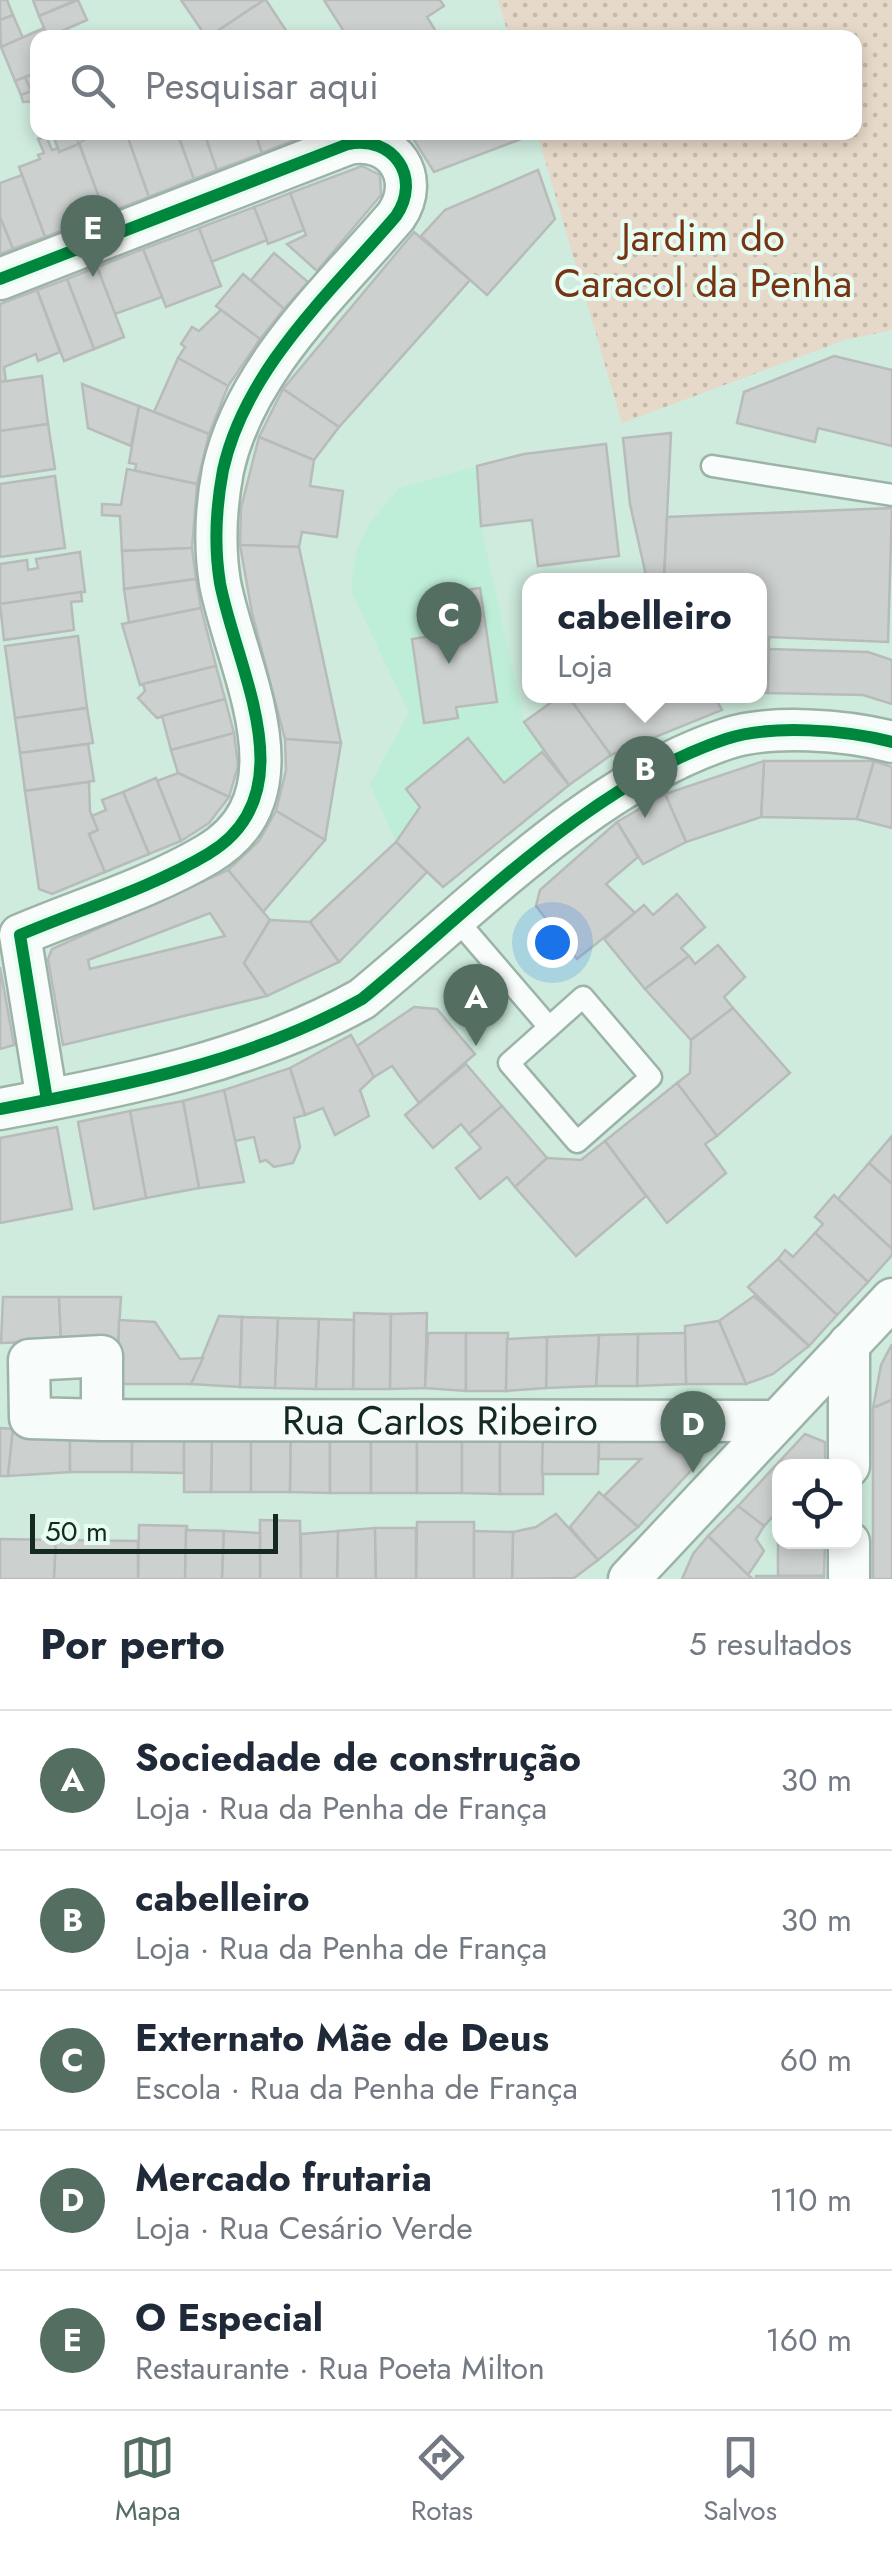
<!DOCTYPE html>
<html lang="pt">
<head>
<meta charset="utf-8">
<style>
  :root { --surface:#fff; --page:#f2f2f3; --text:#1f2937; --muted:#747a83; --line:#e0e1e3; --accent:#556e62 }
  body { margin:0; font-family:Jost,sans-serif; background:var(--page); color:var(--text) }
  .controls { position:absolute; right:30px; bottom:30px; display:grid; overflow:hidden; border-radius:20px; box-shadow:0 5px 15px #0003 }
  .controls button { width:90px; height:90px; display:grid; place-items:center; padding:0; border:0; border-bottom:2px solid var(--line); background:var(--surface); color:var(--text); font:50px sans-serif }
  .scale { position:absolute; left:30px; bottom:25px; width:248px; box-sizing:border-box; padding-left:10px; border:5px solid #142a20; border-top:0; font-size:28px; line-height:35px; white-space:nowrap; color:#142a20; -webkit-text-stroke:8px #e7fdf1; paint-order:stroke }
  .you { position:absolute; left:552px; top:942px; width:35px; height:35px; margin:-25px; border:8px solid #fff; border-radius:50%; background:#1a73e8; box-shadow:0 0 0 15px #1a73e833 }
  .badge { display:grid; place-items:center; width:65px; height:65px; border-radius:50%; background:var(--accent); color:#fff; font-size:32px; font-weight:700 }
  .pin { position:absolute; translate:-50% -82px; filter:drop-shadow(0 2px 5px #0008) }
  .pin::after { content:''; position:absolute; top:52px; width:35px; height:30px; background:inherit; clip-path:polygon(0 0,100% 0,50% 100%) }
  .popup { position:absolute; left:522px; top:573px; width:245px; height:130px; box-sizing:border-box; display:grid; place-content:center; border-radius:20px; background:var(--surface); filter:drop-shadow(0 2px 8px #0005); font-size:32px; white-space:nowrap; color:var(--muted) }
  .popup b { font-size:38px; color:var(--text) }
  .popup::after { content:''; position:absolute; left:50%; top:100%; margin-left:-20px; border:20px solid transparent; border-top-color:var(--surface) }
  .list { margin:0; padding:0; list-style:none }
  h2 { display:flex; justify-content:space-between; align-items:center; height:130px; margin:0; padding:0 40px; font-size:42px }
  h2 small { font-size:32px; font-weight:400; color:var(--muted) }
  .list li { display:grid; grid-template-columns:65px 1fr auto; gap:30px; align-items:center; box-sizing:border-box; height:140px; padding:0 40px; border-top:2px solid var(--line) }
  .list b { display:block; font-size:38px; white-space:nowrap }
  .list p { margin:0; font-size:32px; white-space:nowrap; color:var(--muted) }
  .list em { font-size:32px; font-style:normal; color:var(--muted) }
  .icon { flex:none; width:55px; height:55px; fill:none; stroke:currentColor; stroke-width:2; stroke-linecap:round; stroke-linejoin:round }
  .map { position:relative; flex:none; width:892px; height:1579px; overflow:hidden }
  .search { position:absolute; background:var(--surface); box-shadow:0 5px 15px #0003; left:30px; right:30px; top:30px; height:110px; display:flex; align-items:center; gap:25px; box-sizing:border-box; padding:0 35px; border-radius:20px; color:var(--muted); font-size:38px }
  .sheet { height:830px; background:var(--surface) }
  nav { display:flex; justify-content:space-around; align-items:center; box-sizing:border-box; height:140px; border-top:2px solid var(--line); background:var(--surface); font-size:28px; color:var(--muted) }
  nav a { display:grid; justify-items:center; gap:5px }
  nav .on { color:var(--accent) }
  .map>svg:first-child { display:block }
</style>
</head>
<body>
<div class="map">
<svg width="892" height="1579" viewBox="0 0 892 1579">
  <defs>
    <pattern id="park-dots" width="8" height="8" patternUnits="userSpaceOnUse" patternTransform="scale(2.5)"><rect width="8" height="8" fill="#e6d9c9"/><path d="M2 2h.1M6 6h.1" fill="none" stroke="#c4baac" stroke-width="1.8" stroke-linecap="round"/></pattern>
  </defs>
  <rect width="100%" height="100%" fill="#ceebdd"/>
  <!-- built -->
  <polygon fill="#beeed7" points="477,466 481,526 524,722 569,785 443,887 396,842 370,784 409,713 353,595 352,579 357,549 370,523 399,488"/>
  <!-- park -->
  <polygon fill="url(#park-dots)" points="498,0 892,0 892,330 845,340 622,423 537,133 854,132 854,38 509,37"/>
  <!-- building -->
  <g fill="#ccd0cf" stroke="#b7bbba" stroke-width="2.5" fill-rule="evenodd">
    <polygon points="0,0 7,0 13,15 0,20"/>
    <polygon points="33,0 76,0 39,16"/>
    <polygon points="78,0 87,20 48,37 39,16"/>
    <polygon points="181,0 264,0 207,38"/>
    <polygon points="266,0 291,38 207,38 264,0"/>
    <polygon points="324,0 440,0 444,6 427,17 440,38 348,38"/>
    <polygon points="13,15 23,38 1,47 0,20"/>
    <polygon points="44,28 48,38 38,38 38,72 15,81 1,47"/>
    <polygon points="38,72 38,101 23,102 21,95 31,91 25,77"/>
    <polygon points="25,77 31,91 21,95 15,81"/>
    <polygon points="75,132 79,144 59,152 54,138"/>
    <polygon points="98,132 126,132 149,197 105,214 79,143"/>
    <polygon points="126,132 177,132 194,179 149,197"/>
    <polygon points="177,132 204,132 217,170 194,179"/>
    <polygon points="204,132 255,132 262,153 217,170"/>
    <polygon points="255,132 315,132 262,153"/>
    <polygon points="409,132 527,132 529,136 434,172"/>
    <polygon points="46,136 52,150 58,148 59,152 79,144 105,214 45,237 19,167 40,159 38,155 44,153 38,139"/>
    <polygon points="362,166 380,175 381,195 317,271 287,244 306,235 290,193"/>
    <polygon points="538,170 555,219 487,295 421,236 445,210"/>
    <polygon points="22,175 45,237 13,249 0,217 0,183"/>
    <polygon points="290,193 304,230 268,244 254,207"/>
    <polygon points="254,207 267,240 211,262 199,228"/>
    <polygon points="0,217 13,249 0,254"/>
    <polygon points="199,228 221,286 166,307 143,249"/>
    <polygon points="414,232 470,280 339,427 283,389"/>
    <polygon points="143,249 162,297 115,314 97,267"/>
    <polygon points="274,253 308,282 284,309 251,280"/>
    <polygon points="97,267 124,337 94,349 67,279"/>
    <polygon points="243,274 284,309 260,339 216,306"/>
    <polygon points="67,279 94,349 64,361 37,290"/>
    <polygon points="37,290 60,352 38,361 36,354 4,367 6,382 0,382 0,304"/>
    <polygon points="221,310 260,339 228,386 178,358 185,347 181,344 192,327 199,331"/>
    <polygon points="834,356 892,370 892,446 818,428 815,442 737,423 744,392"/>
    <polygon points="178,358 228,386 209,434 154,412"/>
    <polygon points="42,376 48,424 0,431 0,382"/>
    <polygon points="82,384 139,406 131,446 88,428"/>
    <polygon points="283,389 339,427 314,460 259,437"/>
    <polygon points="139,406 209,434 197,484 135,471 136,464 129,463"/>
    <polygon points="48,424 55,469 0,477 0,431"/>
    <polygon points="671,433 664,580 647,580 630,504 623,438"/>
    <polygon points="259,437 314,460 310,486 343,491 337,537 302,532 299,547 240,545 241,508"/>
    <polygon points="606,444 619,556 538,566 532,520 481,526 477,466 524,454"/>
    <polygon points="127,469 197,484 192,548 122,551 120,516 102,515 102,504 121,505"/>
    <polygon points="55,476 65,548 0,557 0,484"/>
    <polygon points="892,508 888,642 769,637 768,693 760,692 760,580 664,580 667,517"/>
    <polygon points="240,545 299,547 341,743 285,739 252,613"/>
    <polygon points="192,548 196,579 124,589 122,551"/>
    <polygon points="80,552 85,592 0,604 0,564 27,560 28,570 38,568 36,559"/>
    <polygon points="196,579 201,608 129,623 124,589"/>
    <polygon points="480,588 497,702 456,707 458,718 424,723 412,639 439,635 434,595"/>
    <polygon points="81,592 82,601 71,602 74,630 4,640 0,604"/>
    <polygon points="201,608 216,666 140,685 122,624"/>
    <polygon points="78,636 87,708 15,718 5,646"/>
    <polygon points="769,649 868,652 892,660 892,704 863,695 768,693"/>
    <polygon points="216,666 225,699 157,718 138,698 145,691 143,684"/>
    <polygon points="560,696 568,696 611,755 569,785 524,722"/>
    <polygon points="568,696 714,696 722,710 611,755"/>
    <polygon points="225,699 234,733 171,750 162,716"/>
    <polygon points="87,708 93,743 20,753 15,718"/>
    <polygon points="234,733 238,766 229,797 178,773 171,750"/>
    <polygon points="468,738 504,783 542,752 569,785 443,887 396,842 420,807 406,789"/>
    <polygon points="285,739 341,743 325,840 276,811 286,770"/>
    <polygon points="88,744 94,781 25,791 20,753"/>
    <polygon points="764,761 874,761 857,819 761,817"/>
    <polygon points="764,761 761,817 686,842 665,794"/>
    <polygon points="874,761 892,767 892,828 857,819"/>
    <polygon points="178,773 229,797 209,823 181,841 157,781"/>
    <polygon points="156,778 181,841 149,854 123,792"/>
    <polygon points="89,782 90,811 98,830 89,834 105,872 52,894 39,889 25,791"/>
    <polygon points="123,792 149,854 105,872 89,834 98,830 92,816 106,810 102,800"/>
    <polygon points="665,794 686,842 643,864 617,822"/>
    <polygon points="276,811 325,840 263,912 228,870 259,841"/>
    <polygon points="617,822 638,857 606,884 635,913 577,959 536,906 540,890"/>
    <polygon points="396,842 427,872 339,962 310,922"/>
    <path d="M 228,870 L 270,920 L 244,963 L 267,996 L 63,1045 L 48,959 L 52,949 ZM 210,913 L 225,936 L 90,969 L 88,960 Z"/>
    <polygon points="677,894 705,927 681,948 689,956 645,989 604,939 644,905 653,915"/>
    <polygon points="270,920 310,922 339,962 267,996 244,963"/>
    <polygon points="718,945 745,977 724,997 733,1008 691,1040 645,989 689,956 695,964"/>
    <polygon points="0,967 14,1045 0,1049"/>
    <polygon points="414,1007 437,1009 475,1054 419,1103 392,1066 374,1077 357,1046"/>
    <polygon points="733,1008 790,1073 717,1136 677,1083 690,1073 691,1040"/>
    <polygon points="351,1035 374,1077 360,1090 369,1116 335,1135 323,1108 305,1115 290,1068"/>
    <polygon points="466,1064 502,1106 469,1134 461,1124 433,1148 405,1115"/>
    <polygon points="290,1068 305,1115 294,1118 300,1147 293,1163 274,1167 266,1160 260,1162 254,1137 235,1141 224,1090"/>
    <polygon points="677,1083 717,1136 705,1144 726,1173 667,1223 605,1141"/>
    <polygon points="224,1090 244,1182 199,1188 183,1101"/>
    <polygon points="183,1101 199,1188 146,1198 130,1111"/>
    <polygon points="502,1106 547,1158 515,1187 507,1177 480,1199 456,1168 481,1148 469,1134"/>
    <polygon points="130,1111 146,1198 94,1209 78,1122"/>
    <polygon points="57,1127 72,1209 0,1223 0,1138"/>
    <polygon points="892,1136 892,1184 869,1163"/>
    <polygon points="605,1141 646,1196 576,1256 515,1187 547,1158 581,1160"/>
    <polygon points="869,1163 892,1184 892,1249 838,1199"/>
    <polygon points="834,1195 892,1249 892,1255 868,1282 815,1233 823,1224 815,1217"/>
    <polygon points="815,1233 868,1282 837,1315 778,1259 785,1250 793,1257"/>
    <polygon points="778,1259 837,1315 809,1346 748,1287"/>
    <polygon points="754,1296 809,1346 773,1374 746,1384 719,1321"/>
    <polygon points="3,1297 59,1297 61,1341 1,1343"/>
    <polygon points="59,1297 121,1297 118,1342 61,1341"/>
    <polygon points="354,1313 391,1314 390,1389 353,1389"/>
    <polygon points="427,1313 425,1388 390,1389 391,1314"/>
    <polygon points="219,1316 242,1317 240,1387 191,1384"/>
    <polygon points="242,1317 278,1318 275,1388 240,1387"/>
    <polygon points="278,1318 319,1319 316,1389 275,1388"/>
    <polygon points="319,1319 354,1320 353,1389 316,1389"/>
    <polygon points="119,1320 155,1322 180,1359 203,1358 191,1384 118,1384"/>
    <polygon points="719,1321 746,1384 686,1384 685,1326"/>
    <polygon points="428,1333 466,1333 466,1391 425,1388"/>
    <polygon points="466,1333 508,1333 506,1391 466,1391"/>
    <polygon points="685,1333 686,1384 637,1386 638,1334"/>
    <polygon points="638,1334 637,1386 596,1386 599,1335"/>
    <polygon points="599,1335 596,1386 546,1388 547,1337"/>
    <polygon points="547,1337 546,1388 506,1391 507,1339"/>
    <polygon points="892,1344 892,1400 873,1408 881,1365"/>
    <polygon points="892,1400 892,1579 873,1579 873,1408"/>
    <polygon points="0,1428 13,1429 8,1476 0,1476"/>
    <polygon points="13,1429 70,1429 70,1472 8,1476"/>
    <polygon points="70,1429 132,1430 132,1472 70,1472"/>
    <polygon points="132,1430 184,1431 184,1473 132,1472"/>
    <polygon points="212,1430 251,1430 251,1492 211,1492"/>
    <polygon points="212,1430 211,1492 184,1492 184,1431"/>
    <polygon points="251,1431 291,1431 290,1492 251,1492"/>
    <polygon points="291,1431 330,1431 330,1493 290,1492"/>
    <rect x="330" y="1431" width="41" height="62"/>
    <rect x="371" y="1431" width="46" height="62"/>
    <polygon points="417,1431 462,1432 462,1493 417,1493"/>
    <polygon points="692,1431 700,1461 638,1527 604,1496 641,1459 599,1459 599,1433"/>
    <polygon points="462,1432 500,1432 500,1494 462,1493"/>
    <rect x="500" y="1432" width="43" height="62"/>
    <polygon points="543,1432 599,1433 598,1474 542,1474"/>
    <polygon points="805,1434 825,1442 825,1466 780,1466 780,1509 764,1526 738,1506"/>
    <polygon points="599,1492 638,1527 598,1560 570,1527"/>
    <polygon points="738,1506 764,1526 756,1539 764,1551 748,1575 708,1536"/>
    <polygon points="556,1514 598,1560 574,1578 512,1579 513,1532 536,1527"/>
    <polygon points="260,1520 300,1521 301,1579 260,1579"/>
    <polygon points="417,1522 474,1522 474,1579 416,1579"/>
    <polygon points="139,1525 187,1526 185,1579 138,1579"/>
    <polygon points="375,1528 376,1579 337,1579 338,1531"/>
    <polygon points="375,1528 416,1528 416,1579 376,1579"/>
    <polygon points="186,1530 224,1531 222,1579 185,1579"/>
    <polygon points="224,1531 260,1533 260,1579 222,1579"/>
    <polygon points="338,1531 337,1579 301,1579 301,1534"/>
    <polygon points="474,1531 513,1532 512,1579 474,1579"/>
    <polygon points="778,1531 780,1542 825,1542 824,1576 778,1576"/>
    <polygon points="708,1536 748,1575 753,1579 682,1579 693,1554"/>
    <polygon points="0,1539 56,1540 54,1579 0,1579"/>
    <polygon points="56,1540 138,1541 138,1579 54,1579"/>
    <rect x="756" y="1576" width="68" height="3"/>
  </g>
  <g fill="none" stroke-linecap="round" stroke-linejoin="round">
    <defs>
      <g id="lane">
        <polyline points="712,466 892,495"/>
        <polyline points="457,920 549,1027"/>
        <polygon points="583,997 651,1077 577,1142 509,1063"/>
      </g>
      <g id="street">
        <path d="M 0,279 L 348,144 C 394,135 422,178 396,216 C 331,292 245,369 223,470 C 216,507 214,546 220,583 C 236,668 309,794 208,854 C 151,888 81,909 20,935 L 47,1100"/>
        <path d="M 0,1109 C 124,1086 251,1061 362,999 C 472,909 590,784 726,739 C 771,724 847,730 892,742"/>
        <path id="s1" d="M 102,1420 L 102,1356 L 29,1360 L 30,1418 L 102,1420 L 777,1421"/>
        <polyline points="849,1466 849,1344"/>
        <polyline points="629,1579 892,1299"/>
        <polyline points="849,1579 849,1542"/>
      </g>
    </defs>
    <!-- lane casing -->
    <use href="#lane" stroke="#9cb3a8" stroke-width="25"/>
    <!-- street casing -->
    <use href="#street" stroke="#9cb3a8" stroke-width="45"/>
    <!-- lane -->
    <use href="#lane" stroke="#f8fcfa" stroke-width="20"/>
    <!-- street -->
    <use href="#street" stroke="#f8fcfa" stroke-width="40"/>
    <defs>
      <g id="cycleway">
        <path d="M 0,279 L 348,144 C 394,135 422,178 396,216 C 331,292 245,369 223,470 C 216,507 214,546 220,583 C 236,668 309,794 208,854 C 151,888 81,909 20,935 L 47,1100"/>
        <path d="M 0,1109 C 124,1086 251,1061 362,999 C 472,909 590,784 726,739 C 771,724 847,730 892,742"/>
      </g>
    </defs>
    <!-- cycleway casing -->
    <use href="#cycleway" stroke="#e7fdf1" stroke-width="19"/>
    <!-- cycleway -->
    <use href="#cycleway" stroke="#00873e" stroke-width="12"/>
  </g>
  <g text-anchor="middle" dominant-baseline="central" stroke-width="8" stroke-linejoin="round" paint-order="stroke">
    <!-- park labels -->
    <g font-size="40" fill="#773414" stroke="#e7fdf1">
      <text x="703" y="237">Jardim do<tspan x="703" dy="46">Caracol da Penha</tspan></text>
    </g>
    <!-- street labels -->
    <g font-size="40" fill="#142a20" stroke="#e7fdf1">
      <text stroke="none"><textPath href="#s1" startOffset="605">Rua Carlos Ribeiro</textPath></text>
    </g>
  </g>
</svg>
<div class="controls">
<button><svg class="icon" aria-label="locate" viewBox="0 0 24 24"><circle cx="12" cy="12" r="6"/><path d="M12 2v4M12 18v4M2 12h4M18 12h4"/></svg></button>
</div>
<div class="scale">50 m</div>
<div class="you"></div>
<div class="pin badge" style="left:476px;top:1046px">A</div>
<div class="pin badge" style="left:645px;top:818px">B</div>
<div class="popup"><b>cabelleiro</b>Loja</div>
<div class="pin badge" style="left:449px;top:664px">C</div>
<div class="pin badge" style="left:693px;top:1473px">D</div>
<div class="pin badge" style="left:93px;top:277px">E</div>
<div class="search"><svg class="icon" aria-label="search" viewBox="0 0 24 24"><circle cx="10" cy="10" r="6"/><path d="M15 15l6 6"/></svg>Pesquisar aqui</div>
</div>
<section class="sheet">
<h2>Por perto<small>5 resultados</small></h2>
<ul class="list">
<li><span class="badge">A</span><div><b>Sociedade de construção</b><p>Loja · Rua da Penha de França</p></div><em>30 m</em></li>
<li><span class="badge">B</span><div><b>cabelleiro</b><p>Loja · Rua da Penha de França</p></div><em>30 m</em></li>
<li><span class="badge">C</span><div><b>Externato Mãe de Deus</b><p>Escola · Rua da Penha de França</p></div><em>60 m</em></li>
<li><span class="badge">D</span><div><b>Mercado frutaria</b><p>Loja · Rua Cesário Verde</p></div><em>110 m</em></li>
<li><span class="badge">E</span><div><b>O Especial</b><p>Restaurante · Rua Poeta Milton</p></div><em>160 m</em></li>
</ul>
</section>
<nav>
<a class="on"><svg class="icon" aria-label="map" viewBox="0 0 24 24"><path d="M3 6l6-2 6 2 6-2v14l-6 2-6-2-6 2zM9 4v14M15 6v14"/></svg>Mapa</a>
<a><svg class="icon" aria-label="directions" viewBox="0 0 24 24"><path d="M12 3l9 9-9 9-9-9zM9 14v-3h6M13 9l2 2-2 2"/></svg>Rotas</a>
<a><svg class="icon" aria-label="saved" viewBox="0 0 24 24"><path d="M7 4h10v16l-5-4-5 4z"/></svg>Salvos</a>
</nav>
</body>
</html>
